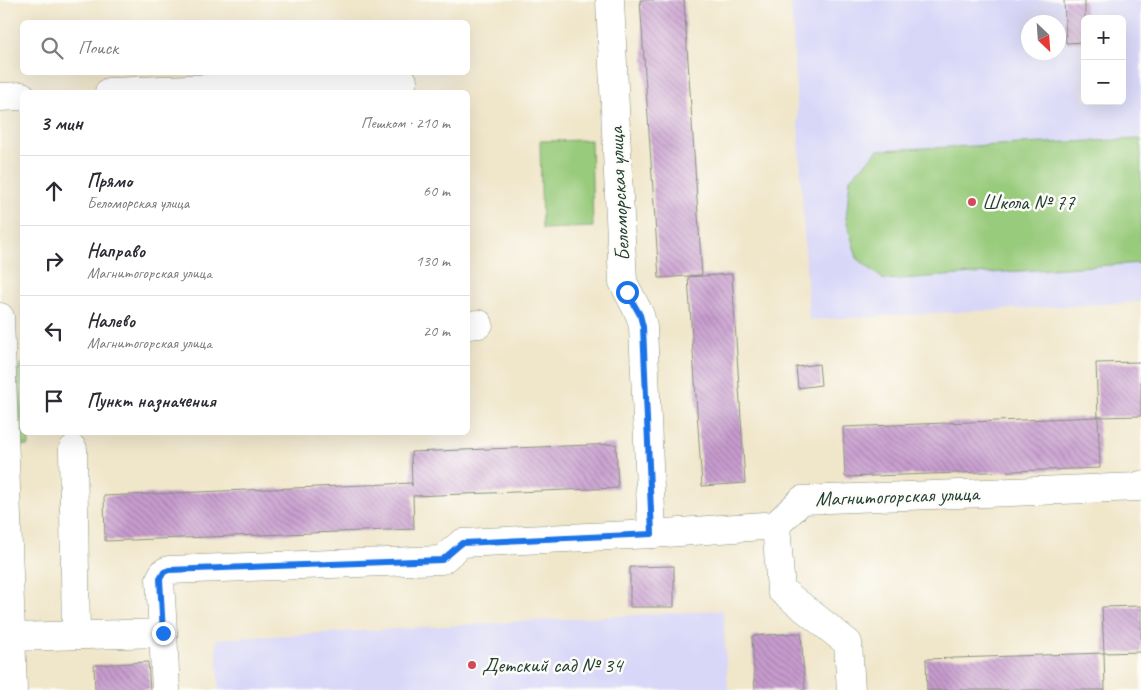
<!DOCTYPE html>
<html lang="ru">
<head>
<meta charset="utf-8">
<style>
  :root { --surface:#fff; --page:#f7f7f7; --text:#2b2b33; --muted:#7c7c81; --line:#e1e1e2 }
  body { margin:0; font-family:Caveat,sans-serif; background:var(--page); color:var(--text) }
  .controls { position:absolute; right:15px; top:15px; display:grid; overflow:hidden; border-radius:8px; box-shadow:0 5px 20px #0002 }
  .controls button { width:45px; height:45px; display:grid; place-items:center; padding:0; border:0; border-bottom:1px solid var(--line); background:var(--surface); color:var(--text); font:25px sans-serif }
  .compass { position:absolute; left:1021px; top:15px; width:45px; height:45px; border-radius:50%; background:var(--surface); box-shadow:0 5px 20px #0002; rotate:155deg }
  .stop { position:absolute; width:15px; height:15px; margin:-11px; border:4px solid #1a73e8; border-radius:50%; background:#fff }
  .stop.end { background:#1a73e8; border-color:#fff; box-shadow:0 1px 5px #0008 }
  .list { margin:0; padding:0; list-style:none }
  h2 { display:flex; justify-content:space-between; align-items:center; height:65px; margin:0; padding:0 20px; font-size:21px }
  h2 small { font-size:16px; font-weight:400; color:var(--muted) }
  .list li { display:grid; grid-template-columns:32px 1fr auto; gap:15px; align-items:center; box-sizing:border-box; height:70px; padding:0 20px; border-top:1px solid var(--line) }
  .list b { display:block; font-size:19px; white-space:nowrap }
  .list p { margin:0; font-size:16px; white-space:nowrap; color:var(--muted) }
  .list em { font-size:16px; font-style:normal; color:var(--muted) }
  .icon { flex:none; width:28px; height:28px; fill:none; stroke:currentColor; stroke-width:2; stroke-linecap:round; stroke-linejoin:round }
  .map { position:relative; flex:none; width:1141px; height:690px; overflow:hidden }
  .search { position:absolute; background:var(--surface); box-shadow:0 5px 20px #0002; left:20px; top:20px; width:450px; height:55px; display:flex; align-items:center; gap:12px; box-sizing:border-box; padding:0 18px; border-radius:8px; color:var(--muted); font-size:19px }
  .panel { position:absolute; background:var(--surface); box-shadow:0 5px 20px #0002; left:20px; top:90px; width:450px; height:345px; border-radius:8px }
  .map>svg:first-child { display:block }
</style>
</head>
<body>
<div class="map">
<svg width="1141" height="690" viewBox="0 0 1141 690">
  <defs>
    <pattern id="grass-tufts" width="24" height="20" patternUnits="userSpaceOnUse" patternTransform="scale(1.25)"><rect width="24" height="20" fill="#99cb7b"/><path d="M3 7l-1-3M5 7V3M7 7l1-3M15 17l-1-3M17 17v-4M19 17l1-3" fill="none" stroke="#7ca666"/></pattern>
    <pattern id="building-back-hatch" width="6" height="6" patternUnits="userSpaceOnUse" patternTransform="scale(1.25)"><rect width="6" height="6" fill="#c79bce"/><path d="M-1 5l2 2M0 0l6 6M5-1l2 2" fill="none" stroke="#a180a8"/></pattern>
  </defs>
  <rect width="100%" height="100%" fill="#fdfcf7"/>
  <filter id="ink" filterUnits="userSpaceOnUse"><feTurbulence type="fractalNoise" baseFrequency=".02" numOctaves="2"/><feDisplacementMap in="SourceGraphic" scale="10" xChannelSelector="R" yChannelSelector="G"/><feConvolveMatrix kernelMatrix="1 2 1 2 8 2 1 2 1" color-interpolation-filters="sRGB"/></filter>
  <filter id="wash" filterUnits="userSpaceOnUse"><feTurbulence type="fractalNoise" baseFrequency=".0096" numOctaves="4" result="noise"/><feDisplacementMap in="SourceGraphic" scale="20" xChannelSelector="R" yChannelSelector="G"/><feGaussianBlur stdDeviation="1.12" result="paint"/><feColorMatrix in="noise" values="0 0 0 0 0 0 0 0 0 0 0 0 0 0 0 0 0 1.4 0 .05"/><feComposite in="paint" operator="in"/></filter>
  <g filter="url(#wash)">
    <rect width="100%" height="100%" fill="#f0e6ca"/>
    <!-- built -->
    <g fill="#d8d7f8" fill-rule="evenodd">
      <path d="M 791,0 L 1141,0 L 1141,302 L 809,320 ZM 1085,19 L 1122,19 L 1122,101 L 1085,101 ZM 1028,22 L 1058,22 L 1058,52 L 1028,52 Z"/>
      <polygon points="723,610 728,690 219,690 216,639"/>
    </g>
    <!-- grass -->
    <polygon fill="url(#grass-tufts)" stroke="#5c8458" points="22,363 22,432 29,433 29,446 13,446 15,371"/>
    <!-- pitch -->
    <g fill="#99cb7b" stroke="#5c8458">
      <polygon points="1141,139 1141,263 884,280 857,258 846,219 850,179 878,150"/>
      <polygon points="591,140 593,227 542,229 540,141"/>
    </g>
    <g id="blocks">
      <!-- building -->
      <g fill="url(#building-back-hatch)">
        <polygon points="640,0 684,0 702,275 659,278"/>
        <polygon points="1064,0 1085,0 1085,42 1066,43"/>
        <polygon points="732,274 745,483 702,486 688,277"/>
        <polygon points="1141,362 1141,416 1098,417 1096,363"/>
        <polygon points="819,364 821,385 798,388 796,367"/>
        <polygon points="1098,417 1100,468 845,477 843,427"/>
        <polygon points="616,444 618,488 413,496 414,529 105,541 104,496 412,483 412,486 411,452"/>
        <polygon points="674,566 674,607 630,607 630,567"/>
        <polygon points="1141,606 1141,652 1104,653 1102,607"/>
        <polygon points="801,633 805,690 755,690 752,636"/>
        <polygon points="1104,653 1105,690 927,690 926,659"/>
        <polygon points="148,662 150,690 95,690 94,665"/>
      </g>
    </g>
  </g>
  <g filter="url(#ink)">
    <use href="#blocks" fill-opacity="0" stroke="#88927f" stroke-width="1"/>
    <g fill="none" stroke-linecap="round" stroke-linejoin="round">
      <defs>
        <g id="minor">
          <polyline points="610,0 623,282 640,315 643,327 652,534"/>
          <polyline points="109,92 403,81"/>
          <polyline points="0,97 22,96"/>
          <polyline points="0,317 13,690"/>
          <polyline points="468,325 479,324"/>
          <polyline points="73,449 76,635"/>
          <polyline points="776,525 781,590 848,643 851,690"/>
          <polyline points="163,633 166,690"/>
          <polyline points="12,637 163,633 160,579 164,572 169,570 442,560 462,543 652,534 776,525 802,500 1139,487 1141,485"/>
        </g>
      </defs>
      <!-- minor casing -->
      <use href="#minor" stroke="#88927f" stroke-width="29"/>
      <!-- minor -->
      <use href="#minor" stroke="#fff" stroke-width="28"/>
    </g>
  </g>
  <g fill="none" stroke-linecap="round" stroke-linejoin="round" filter="url(#ink)">
    <!-- route -->
    <polyline stroke="#1a73e8" stroke-width="6" points="163,633 160,579 164,572 169,570 442,560 462,543 652,534 643,327 640,315 627,292"/>
  </g>
  <!-- markers -->
  <g fill="#d1495b" stroke="#fdfcf7" stroke-width="2">
    <circle cx="972" cy="202" r="5"/>
    <circle cx="472" cy="665" r="5"/>
  </g>
  <g text-anchor="middle" dominant-baseline="central" stroke-width="5" stroke-linejoin="round" paint-order="stroke">
    <!-- street labels -->
    <g font-size="21" fill="#1f3d34" stroke="#fdfcf7">
      <text transform="translate(619 194) rotate(-93)">Беломорская улица</text>
      <text transform="translate(897 496) rotate(-2)">Магнитогорская улица</text>
    </g>
    <!-- poi labels -->
    <g font-size="21" fill="#1f3d34" stroke="#fdfcf7" text-anchor="start">
      <text x="982" y="202">Школа № 77</text>
      <text x="482" y="665">Детский сад № 34</text>
    </g>
  </g>
</svg>
<div class="controls">
<button>+</button>
<button>−</button>
</div>
<svg class="compass" viewBox="-18 -18 36 36"><path d="M0-13l5 13h-10z" fill="#e53935"/><path d="M0 13l5-13h-10z" fill="#7c7c81"/></svg>
<div class="stop" style="left:627px;top:292px"></div>
<div class="stop end" style="left:163px;top:633px"></div>
<div class="search"><svg class="icon" aria-label="search" viewBox="0 0 24 24"><circle cx="10" cy="10" r="6"/><path d="M15 15l6 6"/></svg>Поиск</div>
<section class="panel">
<h2>3 мин<small>Пешком · 210 m</small></h2>
<ul class="list">
<li><svg class="icon" aria-label="ahead" viewBox="0 0 24 24"><path d="M12 20V5M6 11l6-6 6 6"/></svg><div><b>Прямо</b><p>Беломорская улица</p></div><em>60 m</em></li>
<li><svg class="icon" aria-label="right" viewBox="0 0 24 24"><path d="M7 20v-9h11M14 6l5 5-5 5"/></svg><div><b>Направо</b><p>Магнитогорская улица</p></div><em>130 m</em></li>
<li><svg class="icon" aria-label="left" viewBox="0 0 24 24"><path d="M17 20v-9H6M10 6l-5 5 5 5"/></svg><div><b>Налево</b><p>Магнитогорская улица</p></div><em>20 m</em></li>
<li><svg class="icon" aria-label="arrive" viewBox="0 0 24 24"><path d="M6 21V4h12l-3 4 3 4H6"/></svg><div><b>Пункт назначения</b></div></li>
</ul>
</section>
</div>
</body>
</html>
